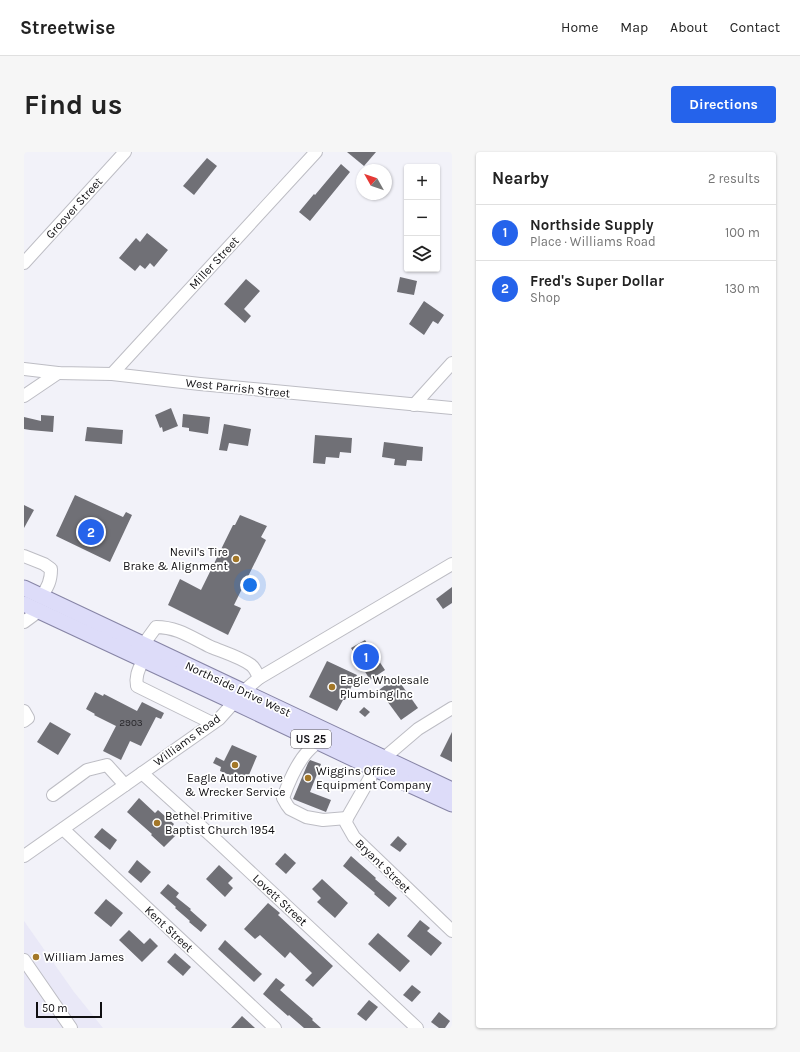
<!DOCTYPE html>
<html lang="en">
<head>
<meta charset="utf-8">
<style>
  :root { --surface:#fff; --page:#f6f6f6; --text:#222; --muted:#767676; --line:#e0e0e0; --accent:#2563eb }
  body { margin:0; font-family:Karla,sans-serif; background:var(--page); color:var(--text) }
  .controls { position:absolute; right:12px; top:12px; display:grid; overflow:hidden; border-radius:4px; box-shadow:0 1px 3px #0004 }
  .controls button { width:36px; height:36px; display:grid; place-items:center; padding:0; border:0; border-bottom:1px solid var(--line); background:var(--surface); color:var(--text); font:20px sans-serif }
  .compass { position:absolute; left:332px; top:12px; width:36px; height:36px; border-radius:50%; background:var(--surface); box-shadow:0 1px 3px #0004; rotate:310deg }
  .scale { position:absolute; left:12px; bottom:10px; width:66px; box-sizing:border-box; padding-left:4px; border:2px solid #100f12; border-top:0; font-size:11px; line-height:14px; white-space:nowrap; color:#100f12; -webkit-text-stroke:3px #fff; paint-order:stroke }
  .you { position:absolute; left:226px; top:433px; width:14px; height:14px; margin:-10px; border:3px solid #fff; border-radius:50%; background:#1a73e8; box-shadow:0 0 0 6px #1a73e833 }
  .badge { display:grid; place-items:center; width:26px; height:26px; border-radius:50%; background:var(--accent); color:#fff; font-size:13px; font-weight:700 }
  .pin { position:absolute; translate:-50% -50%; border:2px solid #fff; box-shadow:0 1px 4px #0006 }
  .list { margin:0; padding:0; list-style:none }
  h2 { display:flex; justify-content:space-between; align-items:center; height:52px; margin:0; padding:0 16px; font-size:17px }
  h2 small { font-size:13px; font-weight:400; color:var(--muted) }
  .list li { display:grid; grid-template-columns:26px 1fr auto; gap:12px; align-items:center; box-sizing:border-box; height:56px; padding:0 16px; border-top:1px solid var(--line) }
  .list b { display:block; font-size:15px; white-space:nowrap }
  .list p { margin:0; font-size:13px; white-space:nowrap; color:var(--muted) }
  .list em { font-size:13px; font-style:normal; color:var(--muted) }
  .icon { flex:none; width:22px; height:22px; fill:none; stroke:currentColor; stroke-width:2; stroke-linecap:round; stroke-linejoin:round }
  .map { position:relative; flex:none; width:428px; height:876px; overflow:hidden; border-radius:4px }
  header { display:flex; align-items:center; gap:24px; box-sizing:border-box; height:56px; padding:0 20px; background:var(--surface); border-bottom:1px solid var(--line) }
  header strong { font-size:19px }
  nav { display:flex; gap:22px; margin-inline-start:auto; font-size:14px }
  .intro { display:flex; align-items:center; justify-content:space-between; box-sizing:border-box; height:96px; padding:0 24px }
  h1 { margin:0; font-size:28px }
  .button { padding:10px 18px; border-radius:4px; background:var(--accent); color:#fff; font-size:14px; font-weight:700 }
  main { display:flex; gap:24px; padding:0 24px }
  aside { flex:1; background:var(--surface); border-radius:4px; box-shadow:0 1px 3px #0004 }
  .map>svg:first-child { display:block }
</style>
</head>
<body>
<header>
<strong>Streetwise</strong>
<nav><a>Home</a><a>Map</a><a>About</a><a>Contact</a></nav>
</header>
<div class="intro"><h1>Find us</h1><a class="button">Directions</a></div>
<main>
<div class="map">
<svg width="428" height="876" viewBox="0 0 428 876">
  <rect width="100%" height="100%" fill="#f2f2f9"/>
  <!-- built -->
  <polygon fill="#e9e8f7" points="0,769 50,840 79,876 0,876"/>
  <!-- building -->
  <g fill="#707076">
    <polygon points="323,0 352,0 340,14"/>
    <polygon points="183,6 193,14 170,43 159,34"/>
    <polygon points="317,12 326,20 286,69 275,60 290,42 291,43"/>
    <polygon points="123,81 144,98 130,115 126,111 121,117 116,113 111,119 95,106 112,86 116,90"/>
    <polygon points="376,125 393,129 390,143 373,140"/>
    <polygon points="222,127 236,139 220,157 227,164 221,171 200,152"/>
    <polygon points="400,149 420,163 414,172 409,169 400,183 385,172"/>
    <polygon points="147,256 154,274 139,280 138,275 136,276 131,263"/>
    <polygon points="159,262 186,265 184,282 165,279 165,276 158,275"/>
    <polygon points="17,263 30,264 29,280 6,278 0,277 0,265 17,269"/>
    <polygon points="200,272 227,277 224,294 205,291 203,299 195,298"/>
    <polygon points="63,275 99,278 98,292 61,289"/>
    <polygon points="291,283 328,286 327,301 316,300 315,306 302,305 301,312 289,311"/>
    <polygon points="360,290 399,295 398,309 383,308 382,314 370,313 371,307 358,305"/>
    <polygon points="51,343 99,365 102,360 108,363 86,410 32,384"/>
    <polygon points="0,353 10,358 0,376"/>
    <polygon points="216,363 243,374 237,385 242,388 210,453 217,456 204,483 144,453 156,427 177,438 209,373 211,373"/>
    <polygon points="428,435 428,451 419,457 412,447"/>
    <polygon points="341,488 361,518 346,528 327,496"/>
    <polygon points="303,509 333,523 321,548 319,548 313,559 285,545"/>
    <polygon points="372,525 394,556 377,568 355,538"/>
    <polygon points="71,540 79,544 80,542 113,559 118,550 140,561 137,567 132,565 117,594 106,589 97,608 79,599 92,574 70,563 71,562 62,557"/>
    <polygon points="340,555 346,560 341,565 335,560"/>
    <polygon points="26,570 47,582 34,603 13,590"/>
    <polygon points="428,580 428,610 416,604"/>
    <polygon points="208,593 233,604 222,630 196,619 197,615 189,611 192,605 200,609"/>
    <polygon points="286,608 297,612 286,640 307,648 302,660 269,647 284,611"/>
    <polygon points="115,646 131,661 134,658 150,672 148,675 154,681 140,695 127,683 128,682 103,660"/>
    <polygon points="78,676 93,688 86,698 70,685"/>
    <polygon points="374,684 383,692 376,700 366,693"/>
    <polygon points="261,701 272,711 262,722 251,712"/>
    <polygon points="327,704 352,726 351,727 373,746 365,755 350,742 351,741 319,714"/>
    <polygon points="113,708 127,720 117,731 104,720"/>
    <polygon points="195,713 209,726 204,731 209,736 201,745 182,727"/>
    <polygon points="298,727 324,751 311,766 293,750 297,746 288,737"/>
    <polygon points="144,732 155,741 152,745 167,757 166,758 183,773 177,780 165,770 166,769 151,756 152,755 136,741"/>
    <polygon points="82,747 99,761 87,775 70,761"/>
    <polygon points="244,751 256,761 254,763 309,814 289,835 281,828 288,821 266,800 261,806 236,783 231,787 220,777"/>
    <polygon points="396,768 406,776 403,779 418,791 407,804 383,784"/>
    <polygon points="105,778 120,792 126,786 134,794 118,810 95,788"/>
    <polygon points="354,781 386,809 376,820 344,792"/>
    <polygon points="201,788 238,822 230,830 194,797"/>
    <polygon points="151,801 167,815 159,824 143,810"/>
    <polygon points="252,826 261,833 256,838 273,853 289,867 288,868 297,876 280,876 265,863 264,864 239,842"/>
    <polygon points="388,833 397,840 388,850 379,843"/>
    <polygon points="345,848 354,855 342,869 333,862"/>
    <polygon points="415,860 426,869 421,876 415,876 407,870"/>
    <polygon points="218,864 231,876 207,876"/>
  </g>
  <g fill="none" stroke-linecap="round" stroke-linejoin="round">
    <defs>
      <g id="minor">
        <polyline points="0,111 101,0"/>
        <polyline points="0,217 34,221 88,222 176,232 428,256"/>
        <polyline points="88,222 292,0"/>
        <polyline points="0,244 34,221"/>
        <polyline points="390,253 428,211"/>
        <path d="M 0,404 L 20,412 L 27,417 C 27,429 24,434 18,444"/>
        <polyline points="0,470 15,459"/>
        <path d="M 119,493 L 132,475 C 154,475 168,486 187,495 C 199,500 216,505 227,513 C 231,516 233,521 235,526"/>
        <path d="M 119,508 C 115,517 111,524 113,534 L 188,571"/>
        <polyline points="428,556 394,577 360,606 351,617 323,666 322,671 330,685 428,779"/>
        <polyline points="0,559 4,566 0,569"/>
        <path d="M 294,590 C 290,593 287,596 284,599 C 272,612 265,629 259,646 L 263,653 L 266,657 L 282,665 L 299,668 L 323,666"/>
        <polyline points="118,621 192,688 393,876"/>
        <polyline points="29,643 63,618 83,613 101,633"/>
        <polyline points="39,677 251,876"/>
        <polyline points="0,704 195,567 220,539 235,526 428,412"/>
        <polyline points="0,808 47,876"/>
      </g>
      <g id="major">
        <path d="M 0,436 C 142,504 285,571 428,638"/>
        <polyline points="0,452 210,550 351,617 428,652"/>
      </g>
    </defs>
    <!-- minor casing -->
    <use href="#minor" stroke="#bdbdc4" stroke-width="14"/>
    <!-- major casing -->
    <use href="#major" stroke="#8785a6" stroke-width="17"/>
    <!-- minor -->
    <use href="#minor" stroke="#fff" stroke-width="12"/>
    <!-- major -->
    <use href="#major" stroke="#dddcf9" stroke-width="15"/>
  </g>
  <!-- markers -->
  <g fill="#a37728" stroke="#fff" stroke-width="1.5">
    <circle cx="212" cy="407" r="4"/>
    <circle cx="308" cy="535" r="4"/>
    <circle cx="211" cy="613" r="4"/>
    <circle cx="284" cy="626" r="4"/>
    <circle cx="133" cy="671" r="4"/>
    <circle cx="12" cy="805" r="4"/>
  </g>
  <g text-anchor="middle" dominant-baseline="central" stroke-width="3.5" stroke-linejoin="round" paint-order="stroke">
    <!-- number labels -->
    <g font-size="10" fill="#28272b">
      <text x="107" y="571">2903</text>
    </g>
    <!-- shield labels -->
    <rect fill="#fff" stroke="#585759" stroke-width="1" x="267" y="578" width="40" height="18" rx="3"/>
    <g font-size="11" font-weight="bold" fill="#100f12">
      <text x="287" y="587">US 25</text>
    </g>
    <!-- street labels -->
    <g font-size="12" fill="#100f12" stroke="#fff">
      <text transform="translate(50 56) rotate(-48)">Groover Street</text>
      <text transform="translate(190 111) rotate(-47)">Miller Street</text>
      <text transform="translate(214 236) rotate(6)">West Parrish Street</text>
      <text transform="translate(214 537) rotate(25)">Northside Drive West</text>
      <text transform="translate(163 588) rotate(-36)">Williams Road</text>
      <text transform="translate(359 714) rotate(44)">Bryant Street</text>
      <text transform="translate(256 748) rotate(43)">Lovett Street</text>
      <text transform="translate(145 777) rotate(43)">Kent Street</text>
    </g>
    <!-- poi labels -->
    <g font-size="12" fill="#100f12" stroke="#fff" text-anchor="start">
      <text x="204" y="400" text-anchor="end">Nevil's Tire<tspan x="204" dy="14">Brake &amp; Alignment</tspan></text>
      <text x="316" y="528">Eagle Wholesale<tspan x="316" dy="14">Plumbing Inc</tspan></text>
      <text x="292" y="619">Wiggins Office<tspan x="292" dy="14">Equipment Company</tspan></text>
      <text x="211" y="626" text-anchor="middle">Eagle Automotive<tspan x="211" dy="14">&amp; Wrecker Service</tspan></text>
      <text x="141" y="664">Bethel Primitive<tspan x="141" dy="14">Baptist Church 1954</tspan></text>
      <text x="20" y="805">William James</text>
    </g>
  </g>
</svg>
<div class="controls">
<button>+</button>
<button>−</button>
<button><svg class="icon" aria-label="layers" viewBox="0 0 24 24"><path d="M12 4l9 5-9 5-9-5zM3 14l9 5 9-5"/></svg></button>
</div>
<svg class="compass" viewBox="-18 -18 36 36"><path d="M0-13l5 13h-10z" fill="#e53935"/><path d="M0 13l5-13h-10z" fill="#767676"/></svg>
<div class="scale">50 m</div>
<div class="you"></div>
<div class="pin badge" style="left:342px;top:505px">1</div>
<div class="pin badge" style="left:67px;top:380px">2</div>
</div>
<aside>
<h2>Nearby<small>2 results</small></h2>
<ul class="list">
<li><span class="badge">1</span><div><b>Northside Supply</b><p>Place · Williams Road</p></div><em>100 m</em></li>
<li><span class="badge">2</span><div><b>Fred's Super Dollar</b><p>Shop</p></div><em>130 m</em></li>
</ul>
</aside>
</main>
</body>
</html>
